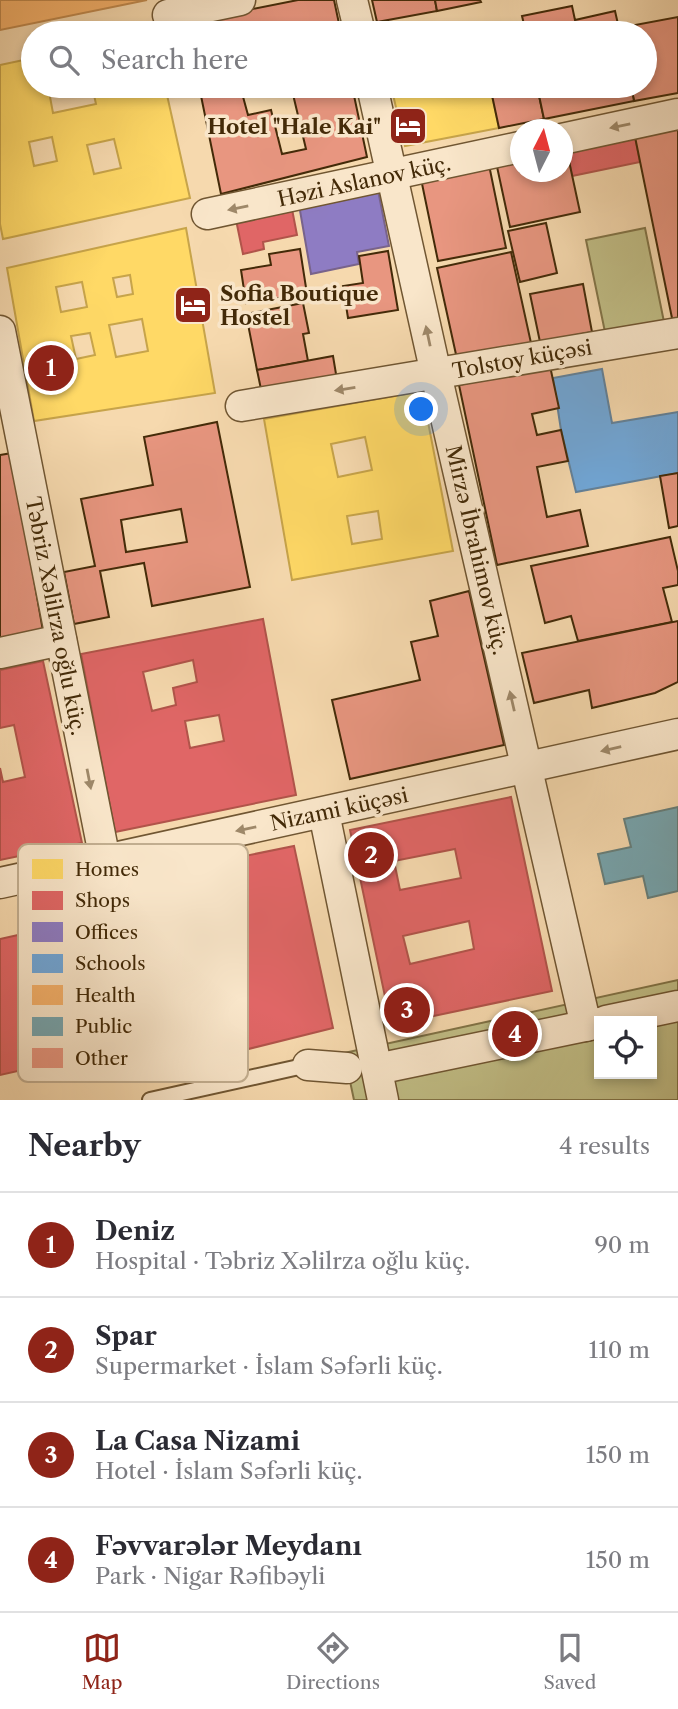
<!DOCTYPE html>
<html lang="en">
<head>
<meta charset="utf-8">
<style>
  :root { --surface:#fff; --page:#f2f2f3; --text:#2b2b33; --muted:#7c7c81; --line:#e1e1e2; --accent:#8f2418 }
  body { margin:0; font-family:"Libre Caslon Text",serif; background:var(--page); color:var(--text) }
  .controls { position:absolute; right:21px; bottom:21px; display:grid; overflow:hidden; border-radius:0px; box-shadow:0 4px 10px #0003 }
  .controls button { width:63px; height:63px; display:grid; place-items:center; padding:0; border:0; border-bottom:2px solid var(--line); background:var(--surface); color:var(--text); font:35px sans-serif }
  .compass { position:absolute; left:510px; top:119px; width:63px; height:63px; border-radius:50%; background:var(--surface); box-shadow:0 4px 10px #0003; rotate:6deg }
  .you { position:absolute; left:422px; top:410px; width:24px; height:24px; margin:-18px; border:5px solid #fff; border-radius:50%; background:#1a73e8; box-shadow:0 0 0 10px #1a73e833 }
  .badge { display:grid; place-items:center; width:46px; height:46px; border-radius:50%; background:var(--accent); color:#fff; font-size:23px; font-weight:700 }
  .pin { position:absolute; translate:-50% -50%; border:4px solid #fff; box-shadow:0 2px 7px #0006 }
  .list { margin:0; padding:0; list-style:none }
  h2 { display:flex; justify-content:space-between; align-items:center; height:91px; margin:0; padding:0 28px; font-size:30px }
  h2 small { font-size:23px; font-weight:400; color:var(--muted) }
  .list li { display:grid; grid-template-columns:46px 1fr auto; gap:21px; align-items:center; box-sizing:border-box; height:105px; padding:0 28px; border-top:2px solid var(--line) }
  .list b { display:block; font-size:26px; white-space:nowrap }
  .list p { margin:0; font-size:23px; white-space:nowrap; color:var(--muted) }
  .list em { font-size:23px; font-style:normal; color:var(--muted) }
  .icon { flex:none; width:38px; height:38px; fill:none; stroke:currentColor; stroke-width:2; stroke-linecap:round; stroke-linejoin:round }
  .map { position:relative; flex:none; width:678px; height:1100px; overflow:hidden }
  .search { position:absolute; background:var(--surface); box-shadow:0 4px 10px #0003; left:21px; right:21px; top:21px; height:77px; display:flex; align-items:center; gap:18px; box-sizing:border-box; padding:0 24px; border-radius:38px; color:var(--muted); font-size:26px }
  .sheet { height:511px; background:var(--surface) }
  nav { display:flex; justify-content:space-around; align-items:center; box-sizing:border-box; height:98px; border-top:2px solid var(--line); background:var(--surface); font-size:19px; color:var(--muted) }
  nav a { display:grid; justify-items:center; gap:4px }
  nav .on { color:var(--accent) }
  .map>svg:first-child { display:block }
</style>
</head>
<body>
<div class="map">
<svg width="678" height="1100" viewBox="0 0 678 1100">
  <rect width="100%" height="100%" fill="#f6d9ae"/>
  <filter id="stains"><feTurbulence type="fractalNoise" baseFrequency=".00286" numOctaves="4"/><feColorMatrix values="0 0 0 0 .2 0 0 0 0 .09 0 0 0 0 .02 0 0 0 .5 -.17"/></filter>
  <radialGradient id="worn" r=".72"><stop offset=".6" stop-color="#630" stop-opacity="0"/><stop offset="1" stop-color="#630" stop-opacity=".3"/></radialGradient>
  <!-- green -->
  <g fill="#c1be86" stroke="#827447" stroke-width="2" fill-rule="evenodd">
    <polygon points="645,228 664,322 605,332 586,240"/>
    <path d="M 678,980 L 678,1100 L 354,1100 L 344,1053 ZM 599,1021 L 652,1021 L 652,1074 L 599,1074 Z"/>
  </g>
  <!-- homes -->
  <g fill="#ffd966" stroke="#c7a44a" stroke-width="2" fill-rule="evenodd">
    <path d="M 33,58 L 33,86 L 48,86 L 53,113 L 96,104 L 92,86 L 165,86 L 190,198 L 3,239 L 0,224 L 0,65 ZM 52,137 L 57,161 L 34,166 L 29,142 ZM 114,139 L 121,168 L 94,174 L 87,145 Z"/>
    <polygon points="391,86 490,86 499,128 405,146"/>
    <path d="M 186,228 L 215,393 L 34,421 L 7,268 ZM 130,275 L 133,294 L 117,297 L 113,278 ZM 82,282 L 87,307 L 61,312 L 56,287 ZM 142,319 L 148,351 L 116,357 L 109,325 ZM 90,333 L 95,355 L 76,359 L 71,336 Z"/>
    <path d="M 422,391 L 453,551 L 292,580 L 264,419 ZM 365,437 L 372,470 L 338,477 L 331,444 ZM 378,511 L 382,539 L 352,544 L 347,516 Z"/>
  </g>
  <!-- shops -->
  <g fill="#e06666" stroke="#b1544a" stroke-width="2" fill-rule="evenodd">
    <polygon points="634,132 640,162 572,176 566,147"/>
    <polygon points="291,204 297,235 263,242 264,249 243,254 235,215"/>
    <path d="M 263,619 L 296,795 L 115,832 L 81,654 ZM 193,660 L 197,682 L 173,688 L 176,705 L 152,711 L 143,672 ZM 219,715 L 224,741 L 190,748 L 185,721 Z"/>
    <polygon points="43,661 82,843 0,860 0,768 3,782 25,777 14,725 0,728 0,670"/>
    <path d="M 511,797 L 552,991 L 391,1025 L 350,830 ZM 455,849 L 461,878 L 400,890 L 394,861 ZM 469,921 L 474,949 L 410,964 L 403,936 Z"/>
    <path d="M 294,846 L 333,1028 L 152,1073 L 112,883 ZM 228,914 L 244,990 L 193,1000 L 177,925 Z"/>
    <polygon points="85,920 115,1049 0,1075 0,939"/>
  </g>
  <!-- offices -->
  <polygon fill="#8e7cc3" stroke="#78638b" stroke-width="2" points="377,185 389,246 357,252 359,264 311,274 298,199"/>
  <!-- schools -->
  <polygon fill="#6fa8dc" stroke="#62829c" stroke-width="2" points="602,369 612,423 678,412 678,473 576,492 561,430 553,378"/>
  <!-- health -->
  <polygon fill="#f6b26b" stroke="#c0894d" stroke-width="2" points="0,0 147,0 0,30"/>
  <!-- public -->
  <polygon fill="#76a5af" stroke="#67807d" stroke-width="2" points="678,807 678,891 648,898 643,876 605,884 598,854 631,847 624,819"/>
  <!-- building -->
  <g fill="#e89680" stroke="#432a08" stroke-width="2" fill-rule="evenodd">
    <polygon points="298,0 334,0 341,33 292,33 290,25 266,30 266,33 189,33 187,22"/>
    <polygon points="372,0 435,0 437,11 377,22"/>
    <polygon points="435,0 480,0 481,2 437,11"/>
    <polygon points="572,6 575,20 615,11 620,33 526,33 522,16"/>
    <polygon points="678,17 678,93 634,101 631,86 645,86 645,33 620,33 619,28"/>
    <polygon points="199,86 272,86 242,93 248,115 271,110 282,154 306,149 291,86 352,86 367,157 221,194"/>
    <polygon points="490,86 537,86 544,119 499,128"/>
    <polygon points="537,86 631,86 634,101 544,119"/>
    <polygon points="678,124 678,322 673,323 634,132"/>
    <polygon points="566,147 580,212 510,227 496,162 520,157 520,172 562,172 562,148"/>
    <polygon points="488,160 506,248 438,261 420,174"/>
    <polygon points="546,223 557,273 520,282 508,231"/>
    <polygon points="300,249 307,294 246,303 241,270 271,265 269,254"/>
    <polygon points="388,251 398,310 348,318 343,286 363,283 359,256"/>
    <polygon points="511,252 531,343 457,359 437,268"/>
    <polygon points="583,284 592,332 540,342 530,294"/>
    <polygon points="303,303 309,333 303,334 308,361 257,370 246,314"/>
    <polygon points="333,356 337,380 262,394 257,370"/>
    <polygon points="550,366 559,408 532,414 537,435 561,430 568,461 537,467 547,517 580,510 588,546 497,565 459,385"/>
    <path d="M 217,422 L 250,587 L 152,606 L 144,563 L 100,571 L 109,617 L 74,624 L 64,572 L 95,566 L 81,499 L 153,485 L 144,437 ZM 181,509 L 187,542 L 126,552 L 121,520 Z"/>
    <polygon points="12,453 43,631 0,639 0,455"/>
    <polygon points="678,473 678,526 669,528 660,476"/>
    <polygon points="670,537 678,571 678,585 663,588 672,622 578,641 571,616 545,623 531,566"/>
    <polygon points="469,591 504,745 350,779 332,700 420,680 411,642 438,636 430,601"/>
    <polygon points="678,621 678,682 655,693 592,708 589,690 534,703 522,653"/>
  </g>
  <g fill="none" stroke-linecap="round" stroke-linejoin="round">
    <defs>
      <polyline id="lane" points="150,1100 308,1065"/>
      <g id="street">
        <polyline points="352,0 360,33"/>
        <polyline points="168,15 240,0"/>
        <polyline points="372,86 436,374 586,1026"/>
        <polyline points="562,139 678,114"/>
        <polyline points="207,214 520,147"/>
        <polyline points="0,331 105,860"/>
        <polyline points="241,406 678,333"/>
        <polyline points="0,653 61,640"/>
        <polyline points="324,813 383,1100"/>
        <polyline points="0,883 678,734"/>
        <polyline points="606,1021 678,1006"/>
        <polyline points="308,1065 347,1068"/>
        <polyline points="377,1069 599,1023"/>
      </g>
    </defs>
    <!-- lane casing -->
    <use href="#lane" stroke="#705632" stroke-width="18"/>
    <!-- street casing -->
    <use href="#street" stroke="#705632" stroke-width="33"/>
    <!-- lane -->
    <use href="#lane" stroke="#f9e6ca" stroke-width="14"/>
    <!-- street -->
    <use href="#street" stroke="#f9e6ca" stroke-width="30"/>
  </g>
  <!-- one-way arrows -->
  <defs><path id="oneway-solid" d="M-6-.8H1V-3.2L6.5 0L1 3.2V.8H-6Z" transform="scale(1.75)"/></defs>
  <g fill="#9e8869">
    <use href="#oneway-solid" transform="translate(620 126) rotate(168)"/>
    <use href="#oneway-solid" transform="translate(238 208) rotate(168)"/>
    <use href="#oneway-solid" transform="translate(428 336) rotate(-102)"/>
    <use href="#oneway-solid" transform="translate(345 389) rotate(171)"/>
    <use href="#oneway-solid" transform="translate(512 701) rotate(-103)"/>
    <use href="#oneway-solid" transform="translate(611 749) rotate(167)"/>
    <use href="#oneway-solid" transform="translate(89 779) rotate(79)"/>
    <use href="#oneway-solid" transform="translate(246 829) rotate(168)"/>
  </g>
  <!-- icons -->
  <defs>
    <symbol id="hotel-square" viewBox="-11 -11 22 22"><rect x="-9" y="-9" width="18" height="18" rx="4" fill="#8f2418" stroke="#f9e6ca"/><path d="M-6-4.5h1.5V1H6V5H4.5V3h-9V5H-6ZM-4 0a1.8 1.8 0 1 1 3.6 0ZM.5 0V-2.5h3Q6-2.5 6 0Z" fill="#fff"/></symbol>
  </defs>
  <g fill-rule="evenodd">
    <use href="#hotel-square" x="386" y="104" width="44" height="44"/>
    <use href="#hotel-square" x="171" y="283" width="44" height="44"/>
  </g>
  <g text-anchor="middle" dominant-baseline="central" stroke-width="7" stroke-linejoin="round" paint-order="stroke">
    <!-- poi labels -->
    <g font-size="21" font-weight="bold" fill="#432a08" stroke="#f9e6ca" text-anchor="end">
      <text x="381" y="126">Hotel "Hale Kai"</text>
      <text x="220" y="293" text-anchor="start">Sofia Boutique<tspan x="220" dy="24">Hostel</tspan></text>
    </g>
    <!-- street labels -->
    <g font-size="21" fill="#432a08" stroke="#f9e6ca">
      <text transform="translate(364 181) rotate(-12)">Həzi Aslanov küç.</text>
      <text transform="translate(522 359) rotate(-10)">Tolstoy küçəsi</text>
      <text transform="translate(477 550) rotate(77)">Mirzə İbrahimov küç.</text>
      <text transform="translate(56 616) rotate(79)">Təbriz Xəlilrza oğlu küç.</text>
      <text transform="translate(339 809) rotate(-12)">Nizami küçəsi</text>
    </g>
  </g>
  <!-- legend -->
  <rect x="18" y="844" width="230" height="238" rx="10" fill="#f9e6ca" stroke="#c2ae90" stroke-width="2"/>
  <rect x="32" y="859" width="31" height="20" fill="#ffd966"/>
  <rect x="32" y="891" width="31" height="19" fill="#e06666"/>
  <rect x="32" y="922" width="31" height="20" fill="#8e7cc3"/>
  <rect x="32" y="954" width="31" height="19" fill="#6fa8dc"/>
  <rect x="32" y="985" width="31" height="20" fill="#f6b26b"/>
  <rect x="32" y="1017" width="31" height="19" fill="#76a5af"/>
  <rect x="32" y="1048" width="31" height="20" fill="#e89680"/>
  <g font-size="19" fill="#432a08">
    <text x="75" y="876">Homes</text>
    <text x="75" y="907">Shops</text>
    <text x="75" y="939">Offices</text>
    <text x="75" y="970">Schools</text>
    <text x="75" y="1002">Health</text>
    <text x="75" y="1033">Public</text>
    <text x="75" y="1065">Other</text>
  </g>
  <rect width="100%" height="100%" filter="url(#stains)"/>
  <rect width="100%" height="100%" fill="url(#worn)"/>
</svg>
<div class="controls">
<button><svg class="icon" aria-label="locate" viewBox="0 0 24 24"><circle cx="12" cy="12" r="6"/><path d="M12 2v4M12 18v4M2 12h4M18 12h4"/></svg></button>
</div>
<svg class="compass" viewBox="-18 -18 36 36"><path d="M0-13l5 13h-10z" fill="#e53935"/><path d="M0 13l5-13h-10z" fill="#7c7c81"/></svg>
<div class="you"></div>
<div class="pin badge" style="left:51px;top:368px">1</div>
<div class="pin badge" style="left:371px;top:855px">2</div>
<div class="pin badge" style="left:407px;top:1010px">3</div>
<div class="pin badge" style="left:515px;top:1034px">4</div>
<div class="search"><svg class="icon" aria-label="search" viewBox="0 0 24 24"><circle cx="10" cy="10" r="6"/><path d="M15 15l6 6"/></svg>Search here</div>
</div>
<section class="sheet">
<h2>Nearby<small>4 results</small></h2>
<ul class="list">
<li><span class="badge">1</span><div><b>Deniz</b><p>Hospital · Təbriz Xəlilrza oğlu küç.</p></div><em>90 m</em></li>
<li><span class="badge">2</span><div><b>Spar</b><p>Supermarket · İslam Səfərli küç.</p></div><em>110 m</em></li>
<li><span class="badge">3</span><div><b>La Casa Nizami</b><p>Hotel · İslam Səfərli küç.</p></div><em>150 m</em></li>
<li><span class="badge">4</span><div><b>Fəvvarələr Meydanı</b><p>Park · Nigar Rəfibəyli</p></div><em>150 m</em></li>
</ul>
</section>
<nav>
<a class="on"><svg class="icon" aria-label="map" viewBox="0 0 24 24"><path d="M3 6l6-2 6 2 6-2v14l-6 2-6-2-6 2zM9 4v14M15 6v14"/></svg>Map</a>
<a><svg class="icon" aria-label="directions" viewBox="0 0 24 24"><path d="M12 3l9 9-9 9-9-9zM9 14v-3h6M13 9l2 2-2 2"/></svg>Directions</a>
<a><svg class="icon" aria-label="saved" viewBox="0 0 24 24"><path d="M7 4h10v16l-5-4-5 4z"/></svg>Saved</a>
</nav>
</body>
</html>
